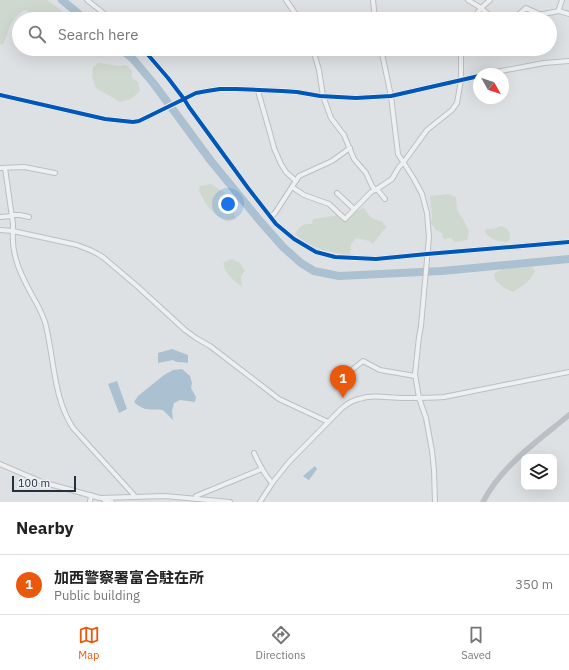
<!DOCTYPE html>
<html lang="en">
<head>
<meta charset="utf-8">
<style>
  :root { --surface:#fff; --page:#f6f6f6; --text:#222; --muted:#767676; --line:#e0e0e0; --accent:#ea580c }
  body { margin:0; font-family:"IBM Plex Sans","Noto Sans JP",sans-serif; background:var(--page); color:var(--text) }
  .controls { position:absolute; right:12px; bottom:12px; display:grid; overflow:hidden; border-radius:8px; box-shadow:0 4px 16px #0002 }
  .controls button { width:36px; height:36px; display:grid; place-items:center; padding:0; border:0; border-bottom:1px solid var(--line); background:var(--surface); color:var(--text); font:20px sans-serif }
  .compass { position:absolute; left:473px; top:68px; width:36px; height:36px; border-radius:50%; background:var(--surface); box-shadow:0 4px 16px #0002; rotate:130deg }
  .scale { position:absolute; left:12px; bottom:10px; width:64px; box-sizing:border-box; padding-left:4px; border:2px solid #25303d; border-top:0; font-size:11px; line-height:14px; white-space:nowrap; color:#25303d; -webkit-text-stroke:3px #ebf0f4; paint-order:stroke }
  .you { position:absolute; left:228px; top:204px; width:14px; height:14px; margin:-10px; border:3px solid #fff; border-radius:50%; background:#1a73e8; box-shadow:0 0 0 6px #1a73e833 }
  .badge { display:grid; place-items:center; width:26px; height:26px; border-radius:50%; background:var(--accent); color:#fff; font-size:13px; font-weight:700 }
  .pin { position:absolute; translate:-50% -33px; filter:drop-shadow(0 1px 2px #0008) }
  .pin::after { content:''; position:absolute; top:21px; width:14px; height:12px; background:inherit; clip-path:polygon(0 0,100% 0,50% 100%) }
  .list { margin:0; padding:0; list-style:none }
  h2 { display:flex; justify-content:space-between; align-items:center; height:52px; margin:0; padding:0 16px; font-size:17px }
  h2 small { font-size:13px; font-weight:400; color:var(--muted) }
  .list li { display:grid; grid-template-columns:26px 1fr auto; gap:12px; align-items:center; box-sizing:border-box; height:60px; padding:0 16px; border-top:1px solid var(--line) }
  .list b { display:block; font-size:15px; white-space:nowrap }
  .list p { margin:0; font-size:13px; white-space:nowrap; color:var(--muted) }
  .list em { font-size:13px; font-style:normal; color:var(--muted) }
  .icon { flex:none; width:22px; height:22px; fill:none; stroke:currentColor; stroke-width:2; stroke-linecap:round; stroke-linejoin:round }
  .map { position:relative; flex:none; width:569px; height:502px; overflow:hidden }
  .search { position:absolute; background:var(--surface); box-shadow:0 4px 16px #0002; left:12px; right:12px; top:12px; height:44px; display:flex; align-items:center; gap:10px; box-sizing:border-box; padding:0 14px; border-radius:22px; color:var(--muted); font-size:15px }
  .sheet { height:112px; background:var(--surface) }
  nav { display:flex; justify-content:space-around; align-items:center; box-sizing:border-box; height:56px; border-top:1px solid var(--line); background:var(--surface); font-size:11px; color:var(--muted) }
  nav a { display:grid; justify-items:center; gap:2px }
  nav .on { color:var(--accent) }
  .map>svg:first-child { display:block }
</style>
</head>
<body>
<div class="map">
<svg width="569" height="502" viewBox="0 0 569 502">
  <rect width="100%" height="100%" fill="#dee1e4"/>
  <!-- green -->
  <g fill="#cfd8ce">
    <path d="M 0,0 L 47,0 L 73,19 L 33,19 L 32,16 L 27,10 L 24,10 C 8,21 10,30 3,45 L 0,44 Z"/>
    <polygon points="99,63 119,66 126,65 132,71 132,78 138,82 140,91 131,99 120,102 96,88 92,77 93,67"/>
    <path d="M 211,184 L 224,192 L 230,203 L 236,219 L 228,222 C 212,214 206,206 199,190 L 200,186 Z"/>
    <polygon points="449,194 456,197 457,210 463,219 469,231 467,240 455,242 451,238 443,239 442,233 436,230 431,223 432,216 430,196"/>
    <path d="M 364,208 L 368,214 L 373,219 L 381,221 L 387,227 L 381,233 L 373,244 L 369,241 L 356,238 L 351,244 L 350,255 C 328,252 312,249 295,234 C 300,225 302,224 312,224 L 313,219 L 339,215 L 345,221 L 355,211 Z"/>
    <path d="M 501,226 C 509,229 510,231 510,239 L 507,242 C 496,241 492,240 485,232 L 486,229 L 493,229 Z"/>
    <path d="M 232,259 L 240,263 L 245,271 L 241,276 L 242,287 C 232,279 226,275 223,263 Z"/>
    <path d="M 531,267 L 535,270 C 532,280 522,287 513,292 L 504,288 L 495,280 L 494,274 C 504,266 519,268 531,267 Z"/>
  </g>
  <!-- water -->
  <g fill="#abc0d0">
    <path d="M 172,349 L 188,355 L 188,363 C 183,362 176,363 173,360 L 158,363 L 158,353 Z"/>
    <path d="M 182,369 L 190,376 L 192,383 L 191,388 L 196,397 L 195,402 L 180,400 L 174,403 L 172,411 L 173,420 L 163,410 C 150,409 145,412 134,402 L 138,396 L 164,375 L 173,370 Z"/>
    <polygon points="117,381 127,409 119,413 108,384"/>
    <polygon points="315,466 317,469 309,480 307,479 303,476"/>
  </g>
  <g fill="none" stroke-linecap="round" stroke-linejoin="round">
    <!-- river -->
    <g stroke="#abc0d0" stroke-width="8">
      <polyline points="62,0 85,19"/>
      <polyline points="121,49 133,59 154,84 211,161 260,221 283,247 301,263 314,271 339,276 442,271 569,259"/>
    </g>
    <defs>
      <g id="minor">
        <polyline points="87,0 111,19"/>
        <polyline points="286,0 299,19"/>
        <polyline points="373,0 375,19"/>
        <polyline points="468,0 481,8 494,19"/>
        <polyline points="559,11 559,9 562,0"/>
        <polyline points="473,19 481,8 490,0"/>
        <polyline points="513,19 526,8 539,14 543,14 559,11 569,14"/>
        <polyline points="143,49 168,78 184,99 189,107 248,188 276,224 294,239 316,252 335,257 376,259 427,254 569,242"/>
        <polyline points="313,49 319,70 323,96 331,118 344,135 354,159 366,173 372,186 375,190"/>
        <polyline points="381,49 391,96 398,154 414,179 422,194 427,213 429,237 421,326 419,337 415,374 419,398 426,418 432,451 434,470 435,502"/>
        <polyline points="485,74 544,63 569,61"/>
        <polyline points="258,91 270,133 274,148 281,164 286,172 296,181"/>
        <polyline points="0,95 105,119 133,122 139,121 184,99 196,93 207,91 220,89 236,89 282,91 297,92 320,96 356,98 391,96 479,76"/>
        <polyline points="0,168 24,167 55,173"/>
        <polyline points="5,168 13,224 13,231"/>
        <polyline points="292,187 304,195 329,204 345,219 371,192 377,189 392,179 399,167 403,163 427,130 452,110 457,103 461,80 461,49"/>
        <polyline points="377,189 385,199"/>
        <polyline points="337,193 354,209"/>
        <polyline points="12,215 20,215 29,217"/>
        <polyline points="0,217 12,216"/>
        <polyline points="271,217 275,213 299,176 332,161 350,148"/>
        <polyline points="0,230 13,231 77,245 90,250 98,254 104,258 137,286 185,330 196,338 210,346 279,399 324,420 328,422"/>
        <path d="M 13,232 C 11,256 22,277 33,297 C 38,305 42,314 45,322 C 54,356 53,398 73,428 L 133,494 L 135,497"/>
        <polyline points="344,379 348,373 363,361 380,370 415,376"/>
        <path d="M 254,453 C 259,464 264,474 272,483"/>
        <polyline points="0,464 42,482 100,498 165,496 230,502"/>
        <polyline points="104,498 104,500 112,502"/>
        <polyline points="196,499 196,496 262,469"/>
        <polyline points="90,502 91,495"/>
        <path d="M 260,502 L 273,482 L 289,462 L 342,408 C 347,404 353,400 359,399 C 373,394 388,398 403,398 C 417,398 430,398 444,397 L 569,372"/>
      </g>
    </defs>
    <!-- minor casing -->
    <use href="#minor" stroke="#bcbfc2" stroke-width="6"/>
    <!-- minor -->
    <use href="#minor" stroke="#edeff1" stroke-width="4"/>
    <!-- secondary -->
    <path stroke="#bcc0c4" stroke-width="5.5" d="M 483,502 C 502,465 538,441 569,415"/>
    <defs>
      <g id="cycleway">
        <polyline points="143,49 168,78 184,99 189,107 248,188 276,224 294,239 316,252 335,257 376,259 427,254 569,242"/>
        <polyline points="0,95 105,119 133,122 139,121 184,99 196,93 207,91 220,89 236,89 282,91 297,92 320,96 356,98 391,96 479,76"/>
      </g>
    </defs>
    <!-- cycleway casing -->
    <use href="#cycleway" stroke="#ebf0f4" stroke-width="6"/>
    <!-- cycleway -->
    <use href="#cycleway" stroke="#0057b8" stroke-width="4"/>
  </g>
</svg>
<div class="controls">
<button><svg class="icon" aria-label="layers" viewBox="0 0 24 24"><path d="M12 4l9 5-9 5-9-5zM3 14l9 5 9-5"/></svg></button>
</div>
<svg class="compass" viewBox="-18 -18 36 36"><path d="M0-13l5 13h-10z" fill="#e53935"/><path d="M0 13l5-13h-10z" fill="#767676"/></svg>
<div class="scale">100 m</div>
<div class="you"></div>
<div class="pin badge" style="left:343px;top:398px">1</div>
<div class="search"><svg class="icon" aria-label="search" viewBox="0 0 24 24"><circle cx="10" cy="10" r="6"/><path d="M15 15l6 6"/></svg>Search here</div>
</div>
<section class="sheet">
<h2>Nearby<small></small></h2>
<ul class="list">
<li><span class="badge">1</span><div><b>加西警察署富合駐在所</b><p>Public building</p></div><em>350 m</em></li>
</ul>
</section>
<nav>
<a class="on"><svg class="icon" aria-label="map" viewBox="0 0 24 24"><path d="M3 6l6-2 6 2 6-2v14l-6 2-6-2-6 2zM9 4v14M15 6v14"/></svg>Map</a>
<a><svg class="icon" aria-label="directions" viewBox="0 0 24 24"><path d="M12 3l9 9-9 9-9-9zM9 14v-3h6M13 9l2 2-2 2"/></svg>Directions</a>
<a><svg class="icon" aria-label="saved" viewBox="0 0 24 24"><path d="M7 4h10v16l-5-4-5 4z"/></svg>Saved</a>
</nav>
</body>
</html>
